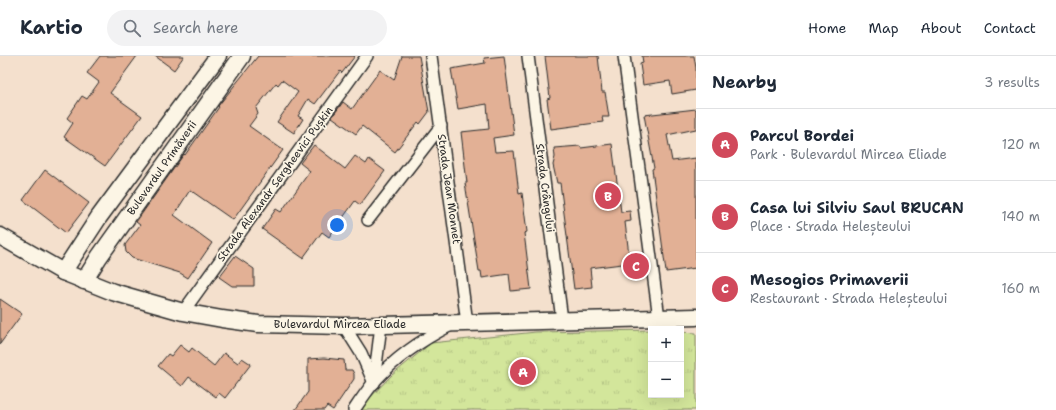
<!DOCTYPE html>
<html lang="en">
<head>
<meta charset="utf-8">
<style>
  :root { --surface:#fff; --page:#f2f2f3; --text:#1f2937; --muted:#747a83; --line:#e0e1e3; --accent:#d1495b }
  body { margin:0; font-family:"Shantell Sans",sans-serif; background:var(--page); color:var(--text) }
  .controls { position:absolute; right:12px; bottom:12px; display:grid; overflow:hidden; border-radius:0px; box-shadow:0 4px 16px #0002 }
  .controls button { width:36px; height:36px; display:grid; place-items:center; padding:0; border:0; border-bottom:1px solid var(--line); background:var(--surface); color:var(--text); font:20px sans-serif }
  .you { position:absolute; left:337px; top:169px; width:14px; height:14px; margin:-10px; border:3px solid #fff; border-radius:50%; background:#1a73e8; box-shadow:0 0 0 6px #1a73e833 }
  .badge { display:grid; place-items:center; width:26px; height:26px; border-radius:50%; background:var(--accent); color:#fff; font-size:13px; font-weight:700 }
  .pin { position:absolute; translate:-50% -50%; border:2px solid #fff; box-shadow:0 1px 4px #0006 }
  .list { margin:0; padding:0; list-style:none }
  h2 { display:flex; justify-content:space-between; align-items:center; height:52px; margin:0; padding:0 16px; font-size:17px }
  h2 small { font-size:13px; font-weight:400; color:var(--muted) }
  .list li { display:grid; grid-template-columns:26px 1fr auto; gap:12px; align-items:center; box-sizing:border-box; height:72px; padding:0 16px; border-top:1px solid var(--line) }
  .list b { display:block; font-size:15px; white-space:nowrap }
  .list p { margin:0; font-size:13px; white-space:nowrap; color:var(--muted) }
  .list em { font-size:13px; font-style:normal; color:var(--muted) }
  .icon { flex:none; width:22px; height:22px; fill:none; stroke:currentColor; stroke-width:2; stroke-linecap:round; stroke-linejoin:round }
  .map { position:relative; flex:none; width:696px; height:354px; overflow:hidden }
  header { display:flex; align-items:center; gap:24px; box-sizing:border-box; height:56px; padding:0 20px; background:var(--surface); border-bottom:1px solid var(--line) }
  header strong { font-size:19px }
  nav { display:flex; gap:22px; margin-inline-start:auto; font-size:14px }
  .search { width:280px; height:36px; background:var(--page); display:flex; align-items:center; gap:10px; box-sizing:border-box; padding:0 14px; border-radius:22px; color:var(--muted); font-size:15px }
  main { display:flex }
  aside { flex:1; background:var(--surface) }
  .map>svg:first-child { display:block }
</style>
</head>
<body>
<header>
<strong>Kartio</strong>
<div class="search"><svg class="icon" aria-label="search" viewBox="0 0 24 24"><circle cx="10" cy="10" r="6"/><path d="M15 15l6 6"/></svg>Search here</div>
<nav><a>Home</a><a>Map</a><a>About</a><a>Contact</a></nav>
</header>
<main>
<div class="map">
<svg width="696" height="354" viewBox="0 0 696 354">
  <defs>
    <pattern id="park-tufts" width="24" height="20" patternUnits="userSpaceOnUse"><rect width="24" height="20" fill="#d3e69b"/><path d="M3 7l-1-3M5 7V3M7 7l1-3M15 17l-1-3M17 17v-4M19 17l1-3" fill="none" stroke="#b5c586"/></pattern>
  </defs>
  <rect width="100%" height="100%" fill="#f4e0cd"/>
  <filter id="ink" filterUnits="userSpaceOnUse"><feTurbulence type="fractalNoise" baseFrequency=".025" numOctaves="2"/><feDisplacementMap in="SourceGraphic" scale="8" xChannelSelector="R" yChannelSelector="G"/><feConvolveMatrix kernelMatrix="1 2 1 2 8 2 1 2 1" color-interpolation-filters="sRGB"/></filter>
  <g filter="url(#ink)">
    <!-- park -->
    <polygon fill="url(#park-tufts)" stroke="#7f8863" points="651,274 651,339 681,339 681,276 696,277 696,354 358,354 392,319 431,287 536,276"/>
    <!-- building -->
    <g fill="#e2b095" stroke="#2b2b2b">
      <polygon points="100,0 137,0 110,37 142,60 105,110 64,81 73,67 67,62 82,40 87,43 99,26 87,17"/>
      <polygon points="155,0 184,0 174,14"/>
      <polygon points="258,0 355,0 342,17 340,15 315,48 308,43 298,60 303,63 294,77 277,66 298,36 282,24 278,29 276,27 256,52 258,58 249,70 283,94 233,164 190,134 174,159 212,187 188,222 180,217 132,202 126,196 125,189 140,169 136,166 184,98 185,99 219,51 218,50"/>
      <polygon points="402,0 419,0 429,56 420,68 418,66 395,96 362,70 356,78 332,61 343,46 352,53 380,14 394,24"/>
      <polygon points="504,0 514,79 493,82 495,96 514,95 519,138 522,137 527,176 524,177 531,233 511,235 509,218 482,222 481,215 479,215 465,127 467,127 461,76 489,73 487,48 458,53 451,13 485,7 484,2"/>
      <polygon points="545,0 598,0 602,36 605,36 609,61 602,61 603,66 551,73 547,43 550,42"/>
      <polygon points="642,0 694,0 696,12 696,34 672,38 670,25 643,29 640,8 643,7"/>
      <polygon points="696,53 696,73 667,79 672,105 696,102 696,212 666,216 652,113 654,112 644,59"/>
      <polygon points="612,88 621,156 630,155 631,165 625,166 630,207 590,212 592,231 574,233 560,127 557,127 553,109 555,101 554,92 580,90 581,92"/>
      <polygon points="314,89 345,113 355,100 366,108 369,103 385,115 360,149 355,145 329,181 322,176 303,202 262,173 276,153 281,156 310,115 300,107"/>
      <polygon points="45,114 89,147 66,177 23,144"/>
      <polygon points="235,200 254,213 254,230 232,230 219,221"/>
      <polygon points="0,243 22,258 0,288"/>
      <polygon points="180,289 189,296 192,292 214,310 224,297 238,307 242,302 251,308 225,342 219,337 216,341 189,321 182,330 158,310 168,298 171,300"/>
      <polygon points="324,302 344,304 345,314 352,314 354,318 354,323 333,354 327,350 324,354 295,354 308,336 308,303"/>
    </g>
    <g fill="none" stroke-linecap="round" stroke-linejoin="round">
      <defs>
        <g id="street">
          <polyline points="431,0 467,267"/>
          <polyline points="528,0 562,264"/>
          <polyline points="624,0 659,262"/>
          <polyline points="368,164 441,70"/>
          <polyline points="183,256 367,0"/>
          <polyline points="344,270 361,297 374,327"/>
          <polyline points="374,326 381,269"/>
          <path d="M 354,354 C 360,345 367,335 374,326 C 395,302 423,283 451,269"/>
        </g>
        <g id="secondary">
          <polyline points="0,180 63,216 113,236 183,256 222,263 258,268 344,270 696,261"/>
          <polyline points="63,216 99,161 218,0"/>
          <polyline points="84,225 99,201 242,0"/>
        </g>
      </defs>
      <!-- street casing -->
      <use href="#street" stroke="#2b2b2b" stroke-width="14"/>
      <!-- secondary casing -->
      <use href="#secondary" stroke="#2b2b2b" stroke-width="19"/>
      <!-- street -->
      <use href="#street" stroke="#fcf5e5" stroke-width="11"/>
      <!-- secondary -->
      <use href="#secondary" stroke="#fcf5e5" stroke-width="16"/>
    </g>
  </g>
  <g text-anchor="middle" dominant-baseline="central" stroke-width="3.5" stroke-linejoin="round" paint-order="stroke">
    <!-- street labels -->
    <g font-size="11" fill="#2b2b2b" stroke="#fcf5e5">
      <text transform="translate(162 112) rotate(-55)">Bulevardul Primăverii</text>
      <text transform="translate(275 128) rotate(-54)">Strada Alexandr Sergheevici Pușkin</text>
      <text transform="translate(545 132) rotate(83)">Strada Crângului</text>
      <text transform="translate(449 133) rotate(82)">Strada Jean Monnet</text>
      <text x="340" y="268">Bulevardul Mircea Eliade</text>
    </g>
  </g>
</svg>
<div class="controls">
<button>+</button>
<button>−</button>
</div>
<div class="you"></div>
<div class="pin badge" style="left:523px;top:316px">A</div>
<div class="pin badge" style="left:608px;top:140px">B</div>
<div class="pin badge" style="left:636px;top:210px">C</div>
</div>
<aside>
<h2>Nearby<small>3 results</small></h2>
<ul class="list">
<li><span class="badge">A</span><div><b>Parcul Bordei</b><p>Park · Bulevardul Mircea Eliade</p></div><em>120 m</em></li>
<li><span class="badge">B</span><div><b>Casa lui Silviu Saul BRUCAN</b><p>Place · Strada Heleșteului</p></div><em>140 m</em></li>
<li><span class="badge">C</span><div><b>Mesogios Primaverii</b><p>Restaurant · Strada Heleșteului</p></div><em>160 m</em></li>
</ul>
</aside>
</main>
</body>
</html>
